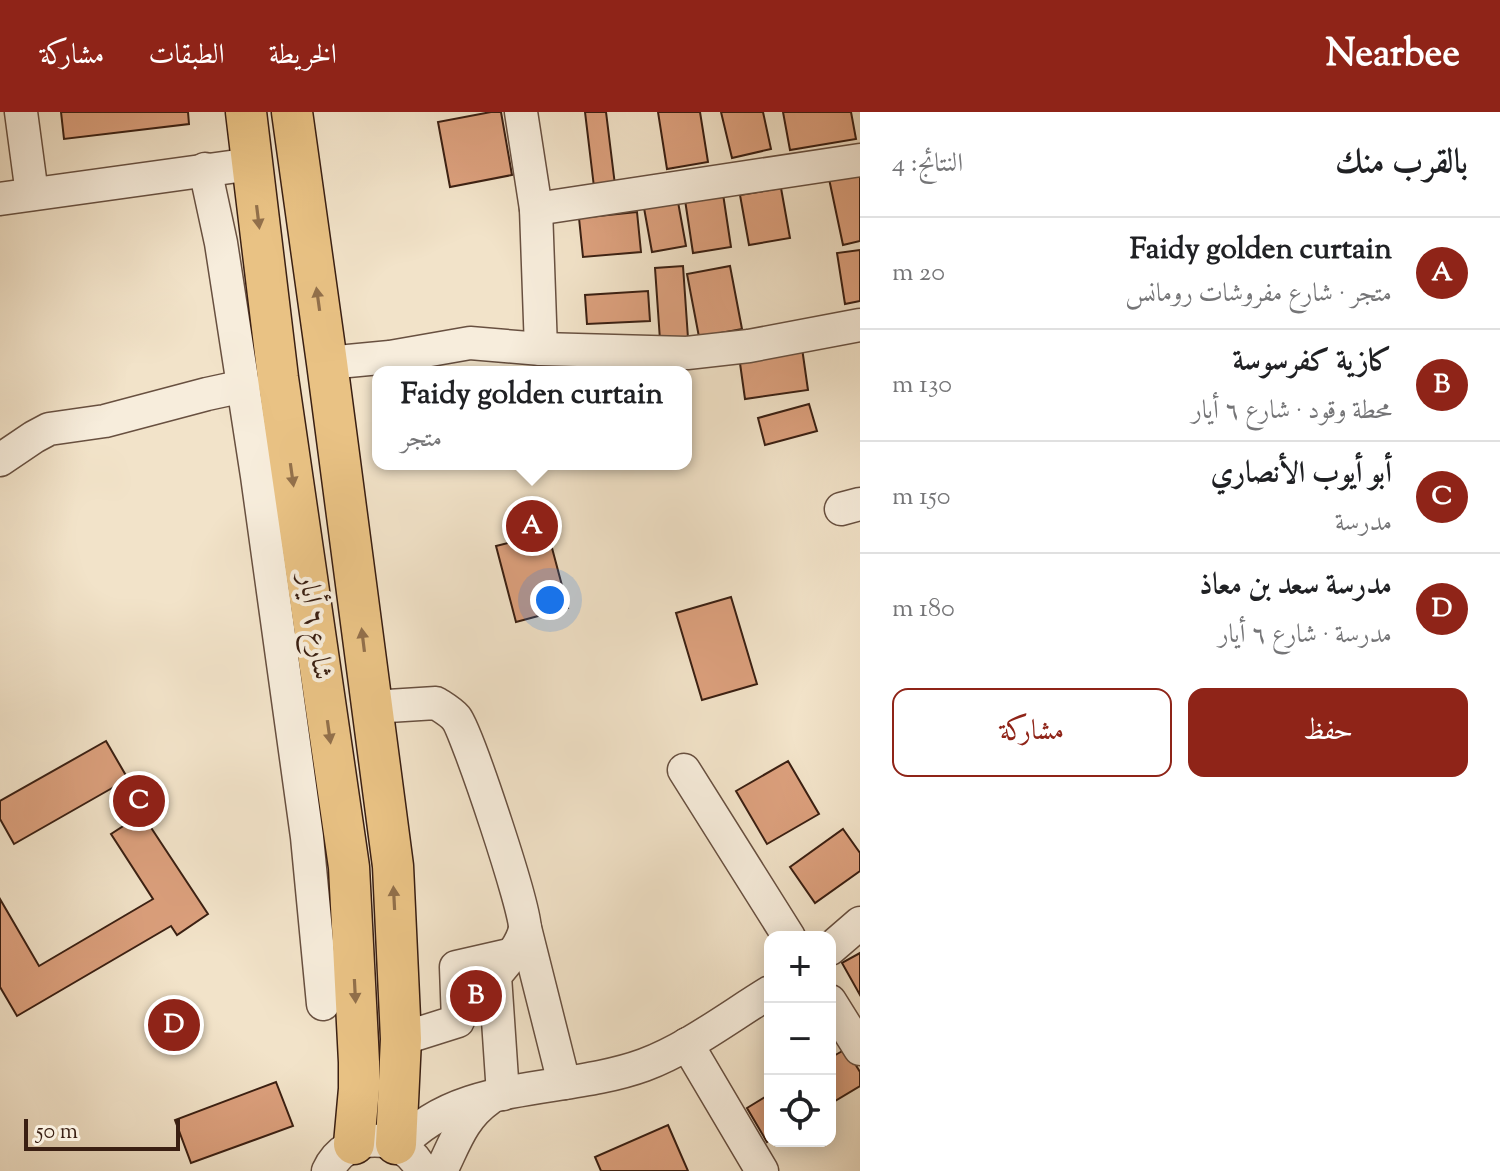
<!DOCTYPE html>
<html lang="ar">
<head>
<meta charset="utf-8">
<style>
  :root { --surface:#fff; --page:#f2f2f2; --text:#202124; --muted:#757577; --line:#e0e0e0; --accent:#8f2418 }
  body { margin:0; font-family:"Sorts Mill Goudy",Amiri,serif; background:var(--page); color:var(--text); direction:rtl }
  .controls { position:absolute; right:24px; bottom:24px; display:grid; overflow:hidden; border-radius:16px; box-shadow:0 4px 20px #0003 }
  .controls button { width:72px; height:72px; display:grid; place-items:center; padding:0; border:0; border-bottom:2px solid var(--line); background:var(--surface); color:var(--text); font:40px sans-serif }
  .scale { position:absolute; left:24px; bottom:20px; width:156px; box-sizing:border-box; padding-left:8px; border:4px solid #3a1f12; border-top:0; font-size:22px; line-height:28px; white-space:nowrap; color:#3a1f12; -webkit-text-stroke:6px #f7eddc; paint-order:stroke }
  .you { position:absolute; left:550px; top:488px; width:28px; height:28px; margin:-20px; border:6px solid #fff; border-radius:50%; background:#1a73e8; box-shadow:0 0 0 12px #1a73e833 }
  .badge { display:grid; place-items:center; width:52px; height:52px; border-radius:50%; background:var(--accent); color:#fff; font-size:26px; font-weight:700 }
  .pin { position:absolute; translate:-50% -50%; border:4px solid #fff; box-shadow:0 2px 8px #0006 }
  .popup { position:absolute; left:372px; top:254px; width:320px; height:104px; box-sizing:border-box; display:grid; place-content:center; border-radius:16px; background:var(--surface); filter:drop-shadow(0 2px 6px #0005); font-size:26px; white-space:nowrap; color:var(--muted) }
  .popup b { font-size:30px; color:var(--text) }
  .popup::after { content:''; position:absolute; left:50%; top:100%; margin-left:-16px; border:16px solid transparent; border-top-color:var(--surface) }
  .list { margin:0; padding:0; list-style:none }
  h2 { display:flex; justify-content:space-between; align-items:center; height:104px; margin:0; padding:0 32px; font-size:34px }
  h2 small { font-size:26px; font-weight:400; color:var(--muted) }
  .list li { display:grid; grid-template-columns:52px 1fr auto; gap:24px; align-items:center; box-sizing:border-box; height:112px; padding:0 32px; border-top:2px solid var(--line) }
  .list b { display:block; font-size:30px; white-space:nowrap }
  .list p { margin:0; font-size:26px; white-space:nowrap; color:var(--muted) }
  .list em { font-size:26px; font-style:normal; color:var(--muted) }
  .actions { display:flex; gap:16px; padding:24px 32px }
  .actions a { flex:1; padding:18px 0; border:2px solid var(--accent); border-radius:16px; text-align:center; font-size:28px; color:var(--accent) }
  .actions .main { background:var(--accent); color:#fff }
  .icon { flex:none; width:44px; height:44px; fill:none; stroke:currentColor; stroke-width:2; stroke-linecap:round; stroke-linejoin:round }
  .map { position:relative; flex:none; width:860px; height:1059px; overflow:hidden; direction:ltr }
  header { display:flex; align-items:center; gap:48px; box-sizing:border-box; height:112px; padding:0 40px; background:var(--accent); color:#fff }
  header strong { font-size:38px }
  nav { display:flex; gap:44px; margin-inline-start:auto; font-size:28px }
  main { display:flex }
  aside { flex:1; background:var(--surface) }
  .map>svg:first-child { display:block }
</style>
</head>
<body>
<header>
<strong>Nearbee</strong>
<nav><a>الخريطة</a><a>الطبقات</a><a>مشاركة</a></nav>
</header>
<main>
<aside>
<h2>بالقرب منك<small>النتائج: 4</small></h2>
<ul class="list">
<li><span class="badge">A</span><div><b>Faidy golden curtain</b><p>متجر · شارع مفروشات رومانس</p></div><em>20 m</em></li>
<li><span class="badge">B</span><div><b>كازية كفرسوسة</b><p>محطة وقود · شارع ٦ أيار</p></div><em>130 m</em></li>
<li><span class="badge">C</span><div><b>أبو أيوب الأنصاري</b><p>مدرسة</p></div><em>150 m</em></li>
<li><span class="badge">D</span><div><b>مدرسة سعد بن معاذ</b><p>مدرسة · شارع ٦ أيار</p></div><em>180 m</em></li>
</ul>
<div class="actions"><a class="main">حفظ</a><a>مشاركة</a></div>
</aside>
<div class="map">
<svg width="860" height="1059" viewBox="0 0 860 1059">
  <rect width="100%" height="100%" fill="#f2e3c9"/>
  <filter id="stains"><feTurbulence type="fractalNoise" baseFrequency=".0025" numOctaves="4"/><feColorMatrix values="0 0 0 0 .2 0 0 0 0 .09 0 0 0 0 .02 0 0 0 .5 -.17"/></filter>
  <radialGradient id="worn" r=".72"><stop offset=".6" stop-color="#630" stop-opacity="0"/><stop offset="1" stop-color="#630" stop-opacity=".3"/></radialGradient>
  <!-- building -->
  <g fill="#dca07d" stroke="#3a1f12" stroke-width="2">
    <polygon points="61,0 188,0 189,12 64,27"/>
    <polygon points="491,0 501,0 512,63 450,75 438,10"/>
    <polygon points="585,0 606,0 615,73 594,75"/>
    <polygon points="658,0 700,0 708,50 667,57"/>
    <polygon points="721,0 763,0 771,37 732,46"/>
    <polygon points="783,0 851,0 856,27 790,38"/>
    <polygon points="860,55 860,129 843,133 828,62"/>
    <polygon points="781,76 790,126 749,133 740,83"/>
    <polygon points="723,82 731,135 693,141 685,88"/>
    <polygon points="678,90 686,134 652,140 644,96"/>
    <polygon points="637,100 641,140 583,145 579,106"/>
    <polygon points="860,138 860,189 845,192 837,141"/>
    <polygon points="683,154 688,226 660,228 655,156"/>
    <polygon points="730,154 742,217 699,225 687,162"/>
    <polygon points="648,179 650,209 587,212 585,183"/>
    <polygon points="802,236 808,278 745,287 739,244"/>
    <polygon points="809,292 817,319 765,333 758,306"/>
    <polygon points="548,421 568,496 516,510 496,434"/>
    <polygon points="731,485 757,572 702,588 676,501"/>
    <polygon points="106,629 128,667 14,732 0,707 0,689"/>
    <polygon points="788,649 819,702 767,732 736,679"/>
    <polygon points="142,702 208,802 177,823 171,814 17,904 0,875 0,787 39,854 153,787 111,722"/>
    <polygon points="843,717 860,741 860,759 815,791 790,755"/>
    <polygon points="860,841 860,883 842,851"/>
    <polygon points="846,937 860,960 860,974 830,992 830,946"/>
    <polygon points="276,970 293,1014 191,1051 175,1008"/>
    <polygon points="770,982 770,1028 767,1030 747,996"/>
    <polygon points="668,1013 688,1059 601,1059 595,1045"/>
  </g>
  <g fill="none" stroke-linecap="round" stroke-linejoin="round">
    <defs>
      <g id="minor">
        <polyline points="21,0 32,82"/>
        <polyline points="521,0 536,97 541,237"/>
        <polyline points="205,57 221,131 257,364 307,725 323,892"/>
        <polyline points="0,87 252,52"/>
        <polyline points="536,97 860,48"/>
        <polyline points="327,251 390,245 470,231 541,237 687,241 749,234 860,213"/>
        <polyline points="0,348 34,325 49,317 105,309 207,282 244,274"/>
        <polyline points="841,397 860,392"/>
        <path d="M 372,595 L 436,591 C 442,595 451,600 456,606 C 467,619 528,803 525,817 C 521,835 506,850 495,864 L 503,982"/>
        <polyline points="684,658 789,825"/>
        <polyline points="525,816 564,971"/>
        <polyline points="830,837 860,811"/>
        <polyline points="830,889 860,937"/>
        <polyline points="401,927 458,909 456,855 513,842"/>
        <polyline points="687,932 762,1059"/>
        <path d="M 400,1034 C 459,967 565,982 644,953 C 689,936 729,905 770,880"/>
        <path d="M 328,1059 C 346,1018 404,1019 422,1059"/>
        <path d="M 441,1059 C 455,1031 462,1006 489,987"/>
      </g>
      <g id="major">
        <polyline points="246,0 278,266 349,755 359,950 359,977 354,1032"/>
        <polyline points="292,0 327,251 393,754 401,927 396,1032"/>
      </g>
    </defs>
    <!-- minor casing -->
    <use href="#minor" stroke="#685040" stroke-width="35"/>
    <!-- major casing -->
    <use href="#major" stroke="#3a1f12" stroke-width="43"/>
    <!-- minor -->
    <use href="#minor" stroke="#f7eddc" stroke-width="32"/>
    <!-- major -->
    <use href="#major" stroke="#e9c284" stroke-width="40"/>
  </g>
  <!-- one-way arrows -->
  <defs><path id="oneway-solid" d="M-6-.8H1V-3.2L6.5 0L1 3.2V.8H-6Z" transform="scale(2)"/></defs>
  <g fill="#92704b">
    <use href="#oneway-solid" transform="translate(258 105) rotate(83)"/>
    <use href="#oneway-solid" transform="translate(318 187) rotate(-98)"/>
    <use href="#oneway-solid" transform="translate(292 363) rotate(82)"/>
    <use href="#oneway-solid" transform="translate(363 528) rotate(-97)"/>
    <use href="#oneway-solid" transform="translate(329 620) rotate(82)"/>
    <use href="#oneway-solid" transform="translate(394 786) rotate(-93)"/>
    <use href="#oneway-solid" transform="translate(355 879) rotate(87)"/>
  </g>
  <g text-anchor="middle" dominant-baseline="central" stroke-width="8" stroke-linejoin="round" paint-order="stroke">
    <!-- street labels -->
    <g font-size="28" fill="#3a1f12" stroke="#f7eddc">
      <text transform="translate(314 515) rotate(82)">شارع ٦ أيار</text>
    </g>
  </g>
  <rect width="100%" height="100%" filter="url(#stains)"/>
  <rect width="100%" height="100%" fill="url(#worn)"/>
</svg>
<div class="controls">
<button>+</button>
<button>−</button>
<button><svg class="icon" aria-label="locate" viewBox="0 0 24 24"><circle cx="12" cy="12" r="6"/><path d="M12 2v4M12 18v4M2 12h4M18 12h4"/></svg></button>
</div>
<div class="scale">50 m</div>
<div class="you"></div>
<div class="pin badge" style="left:532px;top:414px">A</div>
<div class="popup"><b>Faidy golden curtain</b>متجر</div>
<div class="pin badge" style="left:476px;top:884px">B</div>
<div class="pin badge" style="left:139px;top:689px">C</div>
<div class="pin badge" style="left:174px;top:913px">D</div>
</div>
</main>
</body>
</html>
